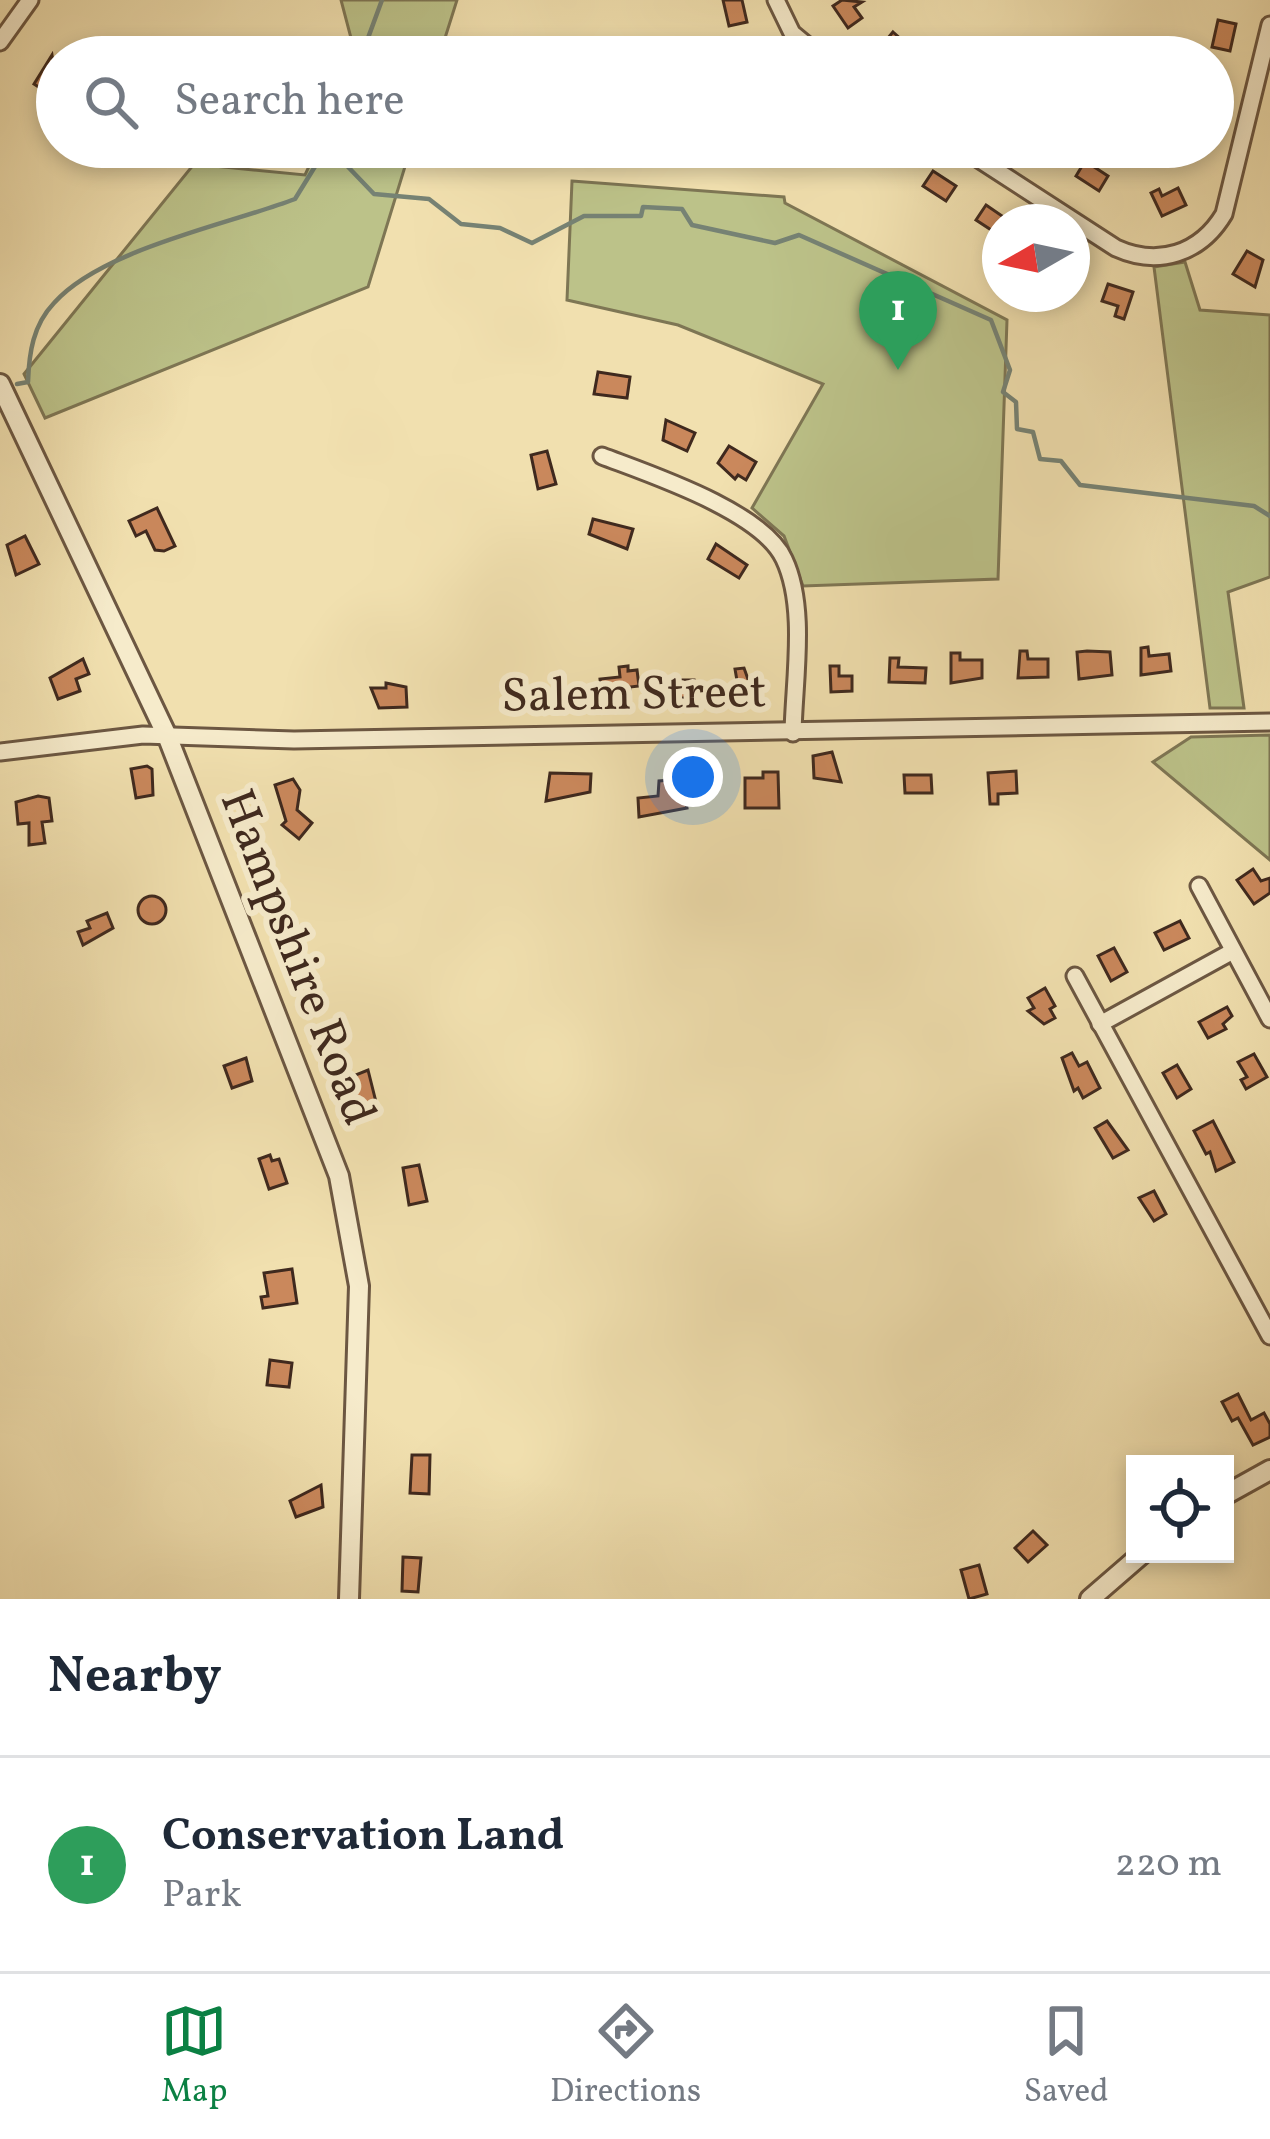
<!DOCTYPE html>
<html lang="en">
<head>
<meta charset="utf-8">
<style>
  :root { --surface:#fff; --page:#f2f2f3; --text:#1f2937; --muted:#747a83; --line:#e0e1e3; --accent:#0b8043 }
  body { margin:0; font-family:Vollkorn,serif; background:var(--page); color:var(--text) }
  .controls { position:absolute; right:36px; bottom:36px; display:grid; overflow:hidden; border-radius:0px; box-shadow:0 6px 18px #0003 }
  .controls button { width:108px; height:108px; display:grid; place-items:center; padding:0; border:0; border-bottom:3px solid var(--line); background:var(--surface); color:var(--text); font:60px sans-serif }
  .compass { position:absolute; left:982px; top:204px; width:108px; height:108px; border-radius:50%; background:var(--surface); box-shadow:0 6px 18px #0003; rotate:261deg }
  .you { position:absolute; left:693px; top:777px; width:42px; height:42px; margin:-30px; border:9px solid #fff; border-radius:50%; background:#1a73e8; box-shadow:0 0 0 18px #1a73e833 }
  .badge { display:grid; place-items:center; width:78px; height:78px; border-radius:50%; background:var(--accent); color:#fff; font-size:39px; font-weight:700 }
  .pin { position:absolute; translate:-50% -99px; filter:drop-shadow(0 3px 6px #0008) }
  .pin::after { content:''; position:absolute; top:63px; width:42px; height:36px; background:inherit; clip-path:polygon(0 0,100% 0,50% 100%) }
  .list { margin:0; padding:0; list-style:none }
  h2 { display:flex; justify-content:space-between; align-items:center; height:156px; margin:0; padding:0 48px; font-size:51px }
  h2 small { font-size:39px; font-weight:400; color:var(--muted) }
  .list li { display:grid; grid-template-columns:78px 1fr auto; gap:36px; align-items:center; box-sizing:border-box; height:216px; padding:0 48px; border-top:3px solid var(--line) }
  .list b { display:block; font-size:45px; white-space:nowrap }
  .list p { margin:0; font-size:39px; white-space:nowrap; color:var(--muted) }
  .list em { font-size:39px; font-style:normal; color:var(--muted) }
  .icon { flex:none; width:66px; height:66px; fill:none; stroke:currentColor; stroke-width:2; stroke-linecap:round; stroke-linejoin:round }
  .map { position:relative; flex:none; width:1270px; height:1599px; overflow:hidden }
  .search { position:absolute; background:var(--surface); box-shadow:0 6px 18px #0003; left:36px; right:36px; top:36px; height:132px; display:flex; align-items:center; gap:30px; box-sizing:border-box; padding:0 42px; border-radius:66px; color:var(--muted); font-size:45px }
  .sheet { height:372px; background:var(--surface) }
  nav { display:flex; justify-content:space-around; align-items:center; box-sizing:border-box; height:168px; border-top:3px solid var(--line); background:var(--surface); font-size:33px; color:var(--muted) }
  nav a { display:grid; justify-items:center; gap:6px }
  nav .on { color:var(--accent) }
  .map>svg:first-child { display:block }
</style>
</head>
<body>
<div class="map">
<svg width="1270" height="1599" viewBox="0 0 1270 1599">
  <rect width="100%" height="100%" fill="#f1e0af"/>
  <filter id="stains"><feTurbulence type="fractalNoise" baseFrequency=".00167" numOctaves="4"/><feColorMatrix values="0 0 0 0 .2 0 0 0 0 .09 0 0 0 0 .02 0 0 0 .5 -.17"/></filter>
  <radialGradient id="worn" r=".72"><stop offset=".6" stop-color="#630" stop-opacity="0"/><stop offset="1" stop-color="#630" stop-opacity=".3"/></radialGradient>
  <!-- green -->
  <g fill="#bcc289" stroke="#7e7654" stroke-width="3">
    <polygon points="341,0 457,0 439,57 356,57"/>
    <polygon points="318,147 411,147 368,287 45,418 24,374 194,164 305,175"/>
    <polygon points="572,181 784,197 785,203 1007,320 998,579 803,586 784,536 752,508 823,384 678,325 567,300"/>
    <polygon points="1185,262 1200,310 1270,315 1270,577 1228,592 1244,708 1210,708 1154,267"/>
    <polygon points="1270,735 1270,860 1153,762 1191,737"/>
  </g>
  <g fill="none" stroke-linecap="round" stroke-linejoin="round">
    <!-- stream -->
    <g stroke="#768274" stroke-width="4.5">
      <polyline points="361,57 382,0"/>
      <polyline points="329,147 374,194 429,199 461,224 500,228 532,243 584,216 641,216 643,207 682,209 692,225 775,243 799,235 991,320 1010,370 1003,392 1016,402 1017,429 1033,432 1040,459 1061,461 1080,485 1254,506 1270,516"/>
      <path d="M 17,384 L 28,382 C 29,353 33,325 54,303 C 102,249 227,225 295,199 L 327,147"/>
    </g>
  </g>
  <!-- building -->
  <g fill="#ca885c" stroke="#3f291e" stroke-width="3">
    <polygon points="723,0 742,0 747,22 729,26"/>
    <polygon points="842,0 862,2 854,7 862,18 848,28 833,6"/>
    <polygon points="1218,20 1236,24 1230,51 1212,47"/>
    <polygon points="893,32 912,49 906,57 895,57 882,45"/>
    <polygon points="52,55 57,88 51,95 34,84"/>
    <polygon points="1085,161 1108,176 1099,191 1076,176"/>
    <polygon points="933,171 956,186 946,201 923,186"/>
    <polygon points="1178,188 1186,205 1162,216 1151,193 1159,189 1162,196"/>
    <polygon points="986,205 1008,220 1000,222 999,235 976,220"/>
    <polygon points="1247,251 1263,260 1255,287 1233,274"/>
    <polygon points="1108,284 1133,292 1124,319 1115,316 1118,306 1102,301"/>
    <polygon points="598,372 630,377 627,398 594,394"/>
    <polygon points="666,420 695,433 687,451 663,440"/>
    <polygon points="729,446 756,462 746,480 738,475 735,479 718,463"/>
    <polygon points="547,451 556,484 538,489 531,455"/>
    <polygon points="157,508 175,546 164,551 155,550 146,531 136,536 129,521"/>
    <polygon points="593,519 633,529 627,549 589,534"/>
    <polygon points="25,536 39,564 16,575 7,545"/>
    <polygon points="716,544 747,565 739,578 708,559"/>
    <polygon points="1148,647 1149,656 1169,654 1171,671 1141,675 1141,648"/>
    <polygon points="1020,651 1027,651 1028,659 1048,659 1048,677 1018,678"/>
    <polygon points="1087,651 1110,652 1112,675 1079,679 1077,652"/>
    <polygon points="951,653 960,653 960,660 982,660 982,678 951,683"/>
    <polygon points="890,658 899,658 898,667 926,668 925,683 889,682"/>
    <polygon points="83,659 89,674 76,679 80,691 58,699 50,678"/>
    <polygon points="628,666 628,671 637,670 639,686 630,687 630,694 602,697 600,679 620,677 619,667"/>
    <polygon points="830,666 839,666 839,676 852,676 852,691 831,692"/>
    <polygon points="744,668 754,696 748,697 749,703 727,707 725,695 739,692 735,669"/>
    <rect x="665" y="680" width="29" height="18"/>
    <polygon points="386,683 406,687 407,707 379,708 371,688 386,688"/>
    <polygon points="832,752 841,782 814,778 813,756"/>
    <polygon points="147,766 152,769 153,795 136,798 131,769"/>
    <polygon points="1016,771 1017,793 998,794 998,804 990,804 988,773"/>
    <polygon points="763,772 778,772 779,808 745,808 745,778 763,778"/>
    <polygon points="550,773 591,774 590,792 546,801"/>
    <polygon points="904,775 931,775 932,793 905,793"/>
    <polygon points="293,779 300,790 297,810 312,823 299,839 282,825 286,821 275,785"/>
    <polygon points="682,779 687,808 639,817 638,798 658,796 659,781"/>
    <polygon points="38,796 49,798 52,821 42,822 45,843 29,845 29,823 18,824 16,802"/>
    <polygon points="1253,869 1261,881 1270,878 1270,893 1254,904 1237,880"/>
    <circle cx="152" cy="910" r="14"/>
    <polygon points="107,913 113,928 83,945 78,932 90,928 87,921"/>
    <polygon points="1180,921 1189,938 1164,950 1155,933"/>
    <polygon points="1114,948 1127,972 1111,981 1098,956"/>
    <polygon points="1045,988 1055,1006 1050,1009 1055,1018 1044,1024 1028,1011 1034,1008 1028,998"/>
    <polygon points="1227,1007 1232,1016 1223,1024 1226,1029 1208,1038 1199,1022"/>
    <polygon points="1072,1053 1079,1066 1087,1062 1100,1088 1083,1098 1078,1088 1074,1091 1062,1058"/>
    <polygon points="1254,1054 1267,1077 1246,1089 1241,1080 1247,1077 1238,1062"/>
    <polygon points="246,1058 252,1081 232,1088 224,1066"/>
    <polygon points="1177,1065 1191,1089 1177,1098 1163,1073"/>
    <polygon points="368,1070 377,1106 361,1112 348,1078"/>
    <polygon points="1107,1121 1128,1150 1113,1158 1095,1128"/>
    <polygon points="1213,1121 1234,1162 1216,1171 1210,1152 1206,1154 1194,1131"/>
    <polygon points="270,1155 272,1161 279,1159 287,1183 269,1189 259,1159"/>
    <polygon points="419,1165 427,1201 409,1205 403,1168"/>
    <polygon points="1154,1191 1166,1214 1154,1221 1139,1198"/>
    <polygon points="292,1269 297,1303 263,1308 261,1297 268,1296 264,1273"/>
    <polygon points="270,1360 292,1363 289,1387 267,1385"/>
    <polygon points="1238,1394 1251,1420 1264,1413 1270,1424 1270,1437 1253,1445 1238,1418 1232,1421 1222,1402"/>
    <polygon points="412,1455 430,1455 429,1494 410,1493"/>
    <polygon points="321,1485 323,1507 296,1517 290,1501"/>
    <polygon points="1033,1531 1047,1545 1028,1562 1015,1548"/>
    <polygon points="403,1557 421,1558 418,1592 402,1591"/>
    <polygon points="979,1565 987,1594 969,1599 961,1570"/>
  </g>
  <g fill="none" stroke-linecap="round" stroke-linejoin="round">
    <defs>
      <g id="minor">
        <polyline points="776,0 792,33 821,57"/>
        <polyline points="0,42 30,0"/>
        <path d="M 960,147 L 1116,248 C 1158,267 1200,254 1224,214 L 1270,25"/>
        <path d="M 602,456 C 649,474 762,511 784,559 C 807,607 794,680 793,733"/>
        <polyline points="0,752 143,735 294,740 1270,722"/>
        <polyline points="1199,886 1270,1019"/>
        <polyline points="1075,976 1270,1336"/>
        <polyline points="1100,1024 1233,951"/>
      </g>
      <g id="tertiary">
        <polyline points="0,384 168,738 339,1176 359,1286 349,1599"/>
        <polyline points="1225,1495 1270,1470"/>
        <polyline points="1090,1599 1142,1554"/>
      </g>
    </defs>
    <!-- minor casing -->
    <use href="#minor" stroke="#6c5742" stroke-width="21"/>
    <!-- tertiary casing -->
    <use href="#tertiary" stroke="#6c5742" stroke-width="24"/>
    <!-- minor -->
    <use href="#minor" stroke="#f6ebcb" stroke-width="15"/>
    <!-- tertiary -->
    <use href="#tertiary" stroke="#f6ebcb" stroke-width="18"/>
  </g>
  <g text-anchor="middle" dominant-baseline="central" stroke-width="12" stroke-linejoin="round" paint-order="stroke">
    <!-- street labels -->
    <g font-size="48" fill="#3f291e" stroke="#f6ebcb">
      <text transform="translate(634 696) rotate(-1)">Salem Street</text>
      <text transform="translate(296 958) rotate(69)">Hampshire Road</text>
    </g>
  </g>
  <rect width="100%" height="100%" filter="url(#stains)"/>
  <rect width="100%" height="100%" fill="url(#worn)"/>
</svg>
<div class="controls">
<button><svg class="icon" aria-label="locate" viewBox="0 0 24 24"><circle cx="12" cy="12" r="6"/><path d="M12 2v4M12 18v4M2 12h4M18 12h4"/></svg></button>
</div>
<svg class="compass" viewBox="-18 -18 36 36"><path d="M0-13l5 13h-10z" fill="#e53935"/><path d="M0 13l5-13h-10z" fill="#747a83"/></svg>
<div class="you"></div>
<div class="pin badge" style="left:898px;top:370px;background:#2e9e5b">1</div>
<div class="search"><svg class="icon" aria-label="search" viewBox="0 0 24 24"><circle cx="10" cy="10" r="6"/><path d="M15 15l6 6"/></svg>Search here</div>
</div>
<section class="sheet">
<h2>Nearby<small></small></h2>
<ul class="list">
<li><span class="badge" style="background:#2e9e5b">1</span><div><b>Conservation Land</b><p>Park</p></div><em>220 m</em></li>
</ul>
</section>
<nav>
<a class="on"><svg class="icon" aria-label="map" viewBox="0 0 24 24"><path d="M3 6l6-2 6 2 6-2v14l-6 2-6-2-6 2zM9 4v14M15 6v14"/></svg>Map</a>
<a><svg class="icon" aria-label="directions" viewBox="0 0 24 24"><path d="M12 3l9 9-9 9-9-9zM9 14v-3h6M13 9l2 2-2 2"/></svg>Directions</a>
<a><svg class="icon" aria-label="saved" viewBox="0 0 24 24"><path d="M7 4h10v16l-5-4-5 4z"/></svg>Saved</a>
</nav>
</body>
</html>
